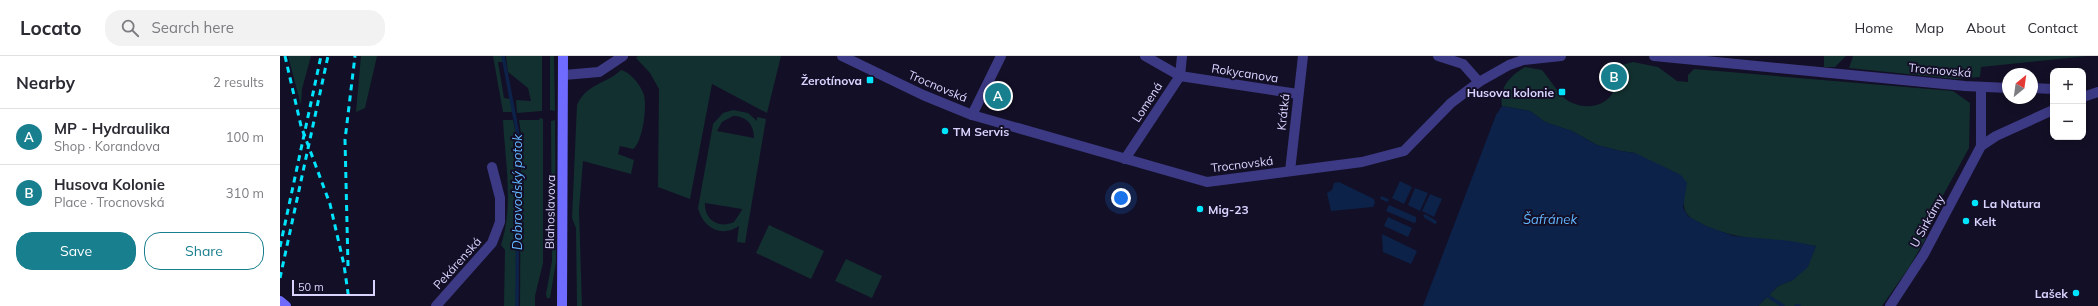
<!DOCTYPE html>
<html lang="en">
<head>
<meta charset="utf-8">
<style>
  :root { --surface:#fff; --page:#f2f2f3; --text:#2b2b33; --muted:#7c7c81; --line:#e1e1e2; --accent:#187f8f }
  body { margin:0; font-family:Mulish,sans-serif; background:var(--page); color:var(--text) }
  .controls { position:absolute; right:12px; top:12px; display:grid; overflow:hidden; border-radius:8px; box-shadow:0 2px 10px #0003 }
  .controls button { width:36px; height:36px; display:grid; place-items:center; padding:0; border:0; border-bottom:1px solid var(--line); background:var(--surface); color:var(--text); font:20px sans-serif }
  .compass { position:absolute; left:1722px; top:12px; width:36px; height:36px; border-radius:50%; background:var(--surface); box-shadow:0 2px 10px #0003; rotate:29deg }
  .scale { position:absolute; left:12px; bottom:10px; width:83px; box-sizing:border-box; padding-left:4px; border:2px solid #d9d4ff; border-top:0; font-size:11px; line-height:14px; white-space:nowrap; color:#d9d4ff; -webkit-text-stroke:3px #130f26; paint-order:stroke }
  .you { position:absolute; left:841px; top:142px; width:14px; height:14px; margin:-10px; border:3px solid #fff; border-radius:50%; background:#1a73e8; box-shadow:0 0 0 6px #1a73e833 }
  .badge { display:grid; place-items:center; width:26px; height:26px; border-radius:50%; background:var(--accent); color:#fff; font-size:13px; font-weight:700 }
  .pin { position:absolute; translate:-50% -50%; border:2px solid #fff; box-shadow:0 1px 4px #0006 }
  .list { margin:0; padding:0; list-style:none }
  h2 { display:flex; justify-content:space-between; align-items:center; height:52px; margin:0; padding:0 16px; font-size:17px }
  h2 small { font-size:13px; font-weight:400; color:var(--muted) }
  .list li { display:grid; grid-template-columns:26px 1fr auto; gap:12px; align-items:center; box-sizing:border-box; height:56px; padding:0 16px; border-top:1px solid var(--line) }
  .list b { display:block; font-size:15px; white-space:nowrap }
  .list p { margin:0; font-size:13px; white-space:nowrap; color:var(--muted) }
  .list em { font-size:13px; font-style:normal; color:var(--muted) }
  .actions { display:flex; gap:8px; padding:12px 16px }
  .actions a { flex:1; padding:9px 0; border:1px solid var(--accent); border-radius:16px; text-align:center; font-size:14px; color:var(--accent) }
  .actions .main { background:var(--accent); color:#fff }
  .icon { flex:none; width:22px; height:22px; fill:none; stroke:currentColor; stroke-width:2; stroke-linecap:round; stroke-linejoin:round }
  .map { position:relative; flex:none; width:1818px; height:250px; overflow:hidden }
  header { display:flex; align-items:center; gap:24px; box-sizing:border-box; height:56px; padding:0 20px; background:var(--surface); border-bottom:1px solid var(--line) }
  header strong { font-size:19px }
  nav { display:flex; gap:22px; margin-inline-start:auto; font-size:14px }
  .search { width:280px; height:36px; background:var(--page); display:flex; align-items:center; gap:10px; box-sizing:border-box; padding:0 14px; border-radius:16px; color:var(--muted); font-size:15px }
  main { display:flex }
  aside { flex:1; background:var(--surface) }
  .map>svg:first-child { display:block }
</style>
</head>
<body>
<header>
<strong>Locato</strong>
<div class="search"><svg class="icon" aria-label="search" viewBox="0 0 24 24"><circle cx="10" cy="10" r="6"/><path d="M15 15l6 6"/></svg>Search here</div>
<nav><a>Home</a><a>Map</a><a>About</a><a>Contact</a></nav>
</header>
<main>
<aside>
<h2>Nearby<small>2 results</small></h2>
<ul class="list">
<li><span class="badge">A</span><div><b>MP - Hydraulika</b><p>Shop · Korandova</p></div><em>100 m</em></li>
<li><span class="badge">B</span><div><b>Husova Kolonie</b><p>Place · Trocnovská</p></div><em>310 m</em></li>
</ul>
<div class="actions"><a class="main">Save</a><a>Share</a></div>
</aside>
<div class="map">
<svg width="1818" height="250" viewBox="0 0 1818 250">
  <rect width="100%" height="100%" fill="#130f26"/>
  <!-- green -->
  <g fill="#12302f" fill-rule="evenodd">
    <polygon points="8,0 31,0 22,33 21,49"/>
    <polygon points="81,0 97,0 85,52 76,56"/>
    <polygon points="213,0 223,0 223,6 218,6 224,42 230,43 233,56 223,56"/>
    <polygon points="226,0 262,0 262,55 237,57 236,44 251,45 248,32 228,16"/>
    <polygon points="270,0 274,0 275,55 270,54"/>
    <polygon points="358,0 501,0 487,57 432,28 410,143 378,131 379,33 370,17 356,2"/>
    <polygon points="1544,0 1566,0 1555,11 1544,11"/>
    <polygon points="1573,0 1807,0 1701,11 1700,21 1675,23 1569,12"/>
    <path d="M 1353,6 L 1378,11 L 1397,25 L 1408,26 L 1408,19 L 1414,13 L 1673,35 L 1690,47 L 1689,92 L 1644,174 L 1646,182 L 1630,210 L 1602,250 L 1478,250 L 1498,230 L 1513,224 L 1529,206 L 1536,190 C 1497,183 1454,186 1418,166 C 1415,164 1410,162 1408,159 C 1403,154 1404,148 1404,142 L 1355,97 L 1341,95 L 1317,89 L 1292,75 L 1265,66 L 1250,55 L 1222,50 C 1219,31 1230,20 1245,11 L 1262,14 C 1269,22 1274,31 1281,39 C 1294,53 1321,55 1332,38 C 1337,29 1339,19 1342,9 Z"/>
    <path d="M 341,14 C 350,16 361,29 364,39 C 367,50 363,86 353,93 L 340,90 L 338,98 L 354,104 L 351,118 L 303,105 L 299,154 L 302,250 L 297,250 L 296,172 L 292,162 L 297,49 C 307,27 325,29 341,14 Z"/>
    <path d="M 453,54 L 468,57 L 477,65 L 477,61 L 486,63 L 465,187 L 457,186 L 459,170 C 441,182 423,172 418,152 L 433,68 L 443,57 ZM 453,60 C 466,60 474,68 474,82 L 437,75 L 442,66 ZM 425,147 L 462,153 L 462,154 L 454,166 C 439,173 424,164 425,147 Z"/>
    <polygon points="260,62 263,63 263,207 255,240 255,250 240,250 241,77 239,64 259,64"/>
    <path d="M 223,64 L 233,64 L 236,79 L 236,250 L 224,250 L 225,194 L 221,189 C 234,149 225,105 223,64 Z"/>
    <polygon points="275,64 276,206 270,242 267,242 266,238 272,205 271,65"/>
    <polygon points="489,169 544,195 531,223 476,197"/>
    <polygon points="566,203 602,220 592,242 555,225"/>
  </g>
  <!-- water -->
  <g fill="#0c2248">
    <polygon points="1222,50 1250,55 1265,66 1292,75 1317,89 1341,95 1355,97 1401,119 1407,127 1403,152 1408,160 1426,170 1454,180 1511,185 1536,190 1528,211 1513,224 1498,230 1478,250 1143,250 1216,59"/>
    <polygon points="1120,125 1132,131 1124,148 1112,142"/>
    <polygon points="1059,126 1094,143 1095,147 1093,151 1051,155 1047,137 1052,134 1054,127"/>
    <polygon points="1135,132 1148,137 1140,155 1128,149"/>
    <polygon points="1150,138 1162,143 1154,161 1142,155"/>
    <polygon points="1109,149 1136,161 1136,166 1134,167 1106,155"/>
    <polygon points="1108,161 1132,172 1128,181 1104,170"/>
    <polygon points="1102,178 1137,195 1131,208 1103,196"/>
  </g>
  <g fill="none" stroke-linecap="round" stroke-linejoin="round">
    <!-- stream -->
    <g stroke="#0c2248" stroke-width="3.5">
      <polyline points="223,0 238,79 237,250"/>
      <polyline points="1102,142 1107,144"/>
      <polyline points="1145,160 1155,166"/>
      <polyline points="1485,238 1503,250"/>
      <polyline points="1516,250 1519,250"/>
    </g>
    <!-- street -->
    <g stroke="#3d3a85" stroke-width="10">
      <polyline points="562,0 643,39 692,59 927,126 1082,106 1124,95 1171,47 1199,26 1229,9 1243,4 1281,0"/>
      <polyline points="865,0 900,20 1018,38"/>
      <polyline points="1158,0 1183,8 1199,26"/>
      <polyline points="1374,0 1685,30 1728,32"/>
      <polyline points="284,19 319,16 343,0"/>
      <polyline points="1701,31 1701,90"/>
      <polyline points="1752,32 1773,33"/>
      <polyline points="1803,41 1818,36"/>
      <polyline points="692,59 721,0"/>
      <polyline points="845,103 900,20 902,0"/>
      <polyline points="1010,115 1023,0"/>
      <polyline points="156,250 212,187 220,166 220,142 212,111"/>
      <polyline points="1610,250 1644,198 1701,90 1716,80 1773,54"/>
    </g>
    <!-- secondary -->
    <g stroke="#6f6bff" stroke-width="10">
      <polyline points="0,245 6,250"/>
      <polyline points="282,250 283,0"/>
    </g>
    <!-- rail -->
    <g stroke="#00e5ff" stroke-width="3" stroke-dasharray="6 5" stroke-linecap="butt">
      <polyline points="5,0 21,70 50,148 64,209 69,244"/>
      <polyline points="0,191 41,0"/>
      <polyline points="68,210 65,84 75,0"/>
      <polyline points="0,222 48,0"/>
    </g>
  </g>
  <!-- markers -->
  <g fill="#00e5ff" stroke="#130f26" stroke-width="1.5">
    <rect x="586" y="20" width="8" height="8" rx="2"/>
    <rect x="1278" y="32" width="8" height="8" rx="2"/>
    <circle cx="665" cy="75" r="4"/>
    <circle cx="1695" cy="147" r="4"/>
    <circle cx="920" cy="153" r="4"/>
    <circle cx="1686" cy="165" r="4"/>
    <circle cx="1796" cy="237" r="4"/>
  </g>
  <g text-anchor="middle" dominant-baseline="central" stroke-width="4" stroke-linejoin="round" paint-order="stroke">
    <!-- street labels -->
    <g font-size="12" fill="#d9d4ff" stroke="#130f26">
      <text transform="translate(1660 14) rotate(5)">Trocnovská</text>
      <text transform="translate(965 17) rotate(9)">Rokycanova</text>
      <text transform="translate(658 30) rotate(23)">Trocnovská</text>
      <text transform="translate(867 46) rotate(-57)">Lomená</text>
      <text transform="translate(1003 56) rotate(-84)">Krátká</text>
      <text transform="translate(962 108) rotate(-7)">Trocnovská</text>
      <text transform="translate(270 156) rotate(-89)">Blahoslavova</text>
      <text transform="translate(1647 165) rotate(-61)">U Sirkárny</text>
      <text transform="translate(177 207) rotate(-48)">Pekárenská</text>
    </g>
    <!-- poi labels -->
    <g font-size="12" font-weight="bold" fill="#d9d4ff" stroke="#130f26" text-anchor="start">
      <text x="582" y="24" text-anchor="end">Žerotínova</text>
      <text x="1274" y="36" text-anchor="end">Husova kolonie</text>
      <text x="673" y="75">TM Servis</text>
      <text x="1703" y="147">La Natura</text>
      <text x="928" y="153">Mig-23</text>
      <text x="1694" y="165">Kelt</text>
      <text x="1788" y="237" text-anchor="end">Lašek</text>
    </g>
    <!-- water labels -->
    <g font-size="13" font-style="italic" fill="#62b6ff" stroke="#130f26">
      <text transform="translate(237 136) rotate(-90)">Dobrovodský potok</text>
      <text x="1270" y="163">Šafránek</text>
    </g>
  </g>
</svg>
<div class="controls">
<button>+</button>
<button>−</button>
</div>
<svg class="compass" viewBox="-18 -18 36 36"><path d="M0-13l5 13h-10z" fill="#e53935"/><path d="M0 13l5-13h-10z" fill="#7c7c81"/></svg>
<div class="scale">50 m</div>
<div class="you"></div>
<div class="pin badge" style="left:718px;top:40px">A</div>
<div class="pin badge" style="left:1334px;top:21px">B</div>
</div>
</main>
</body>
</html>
